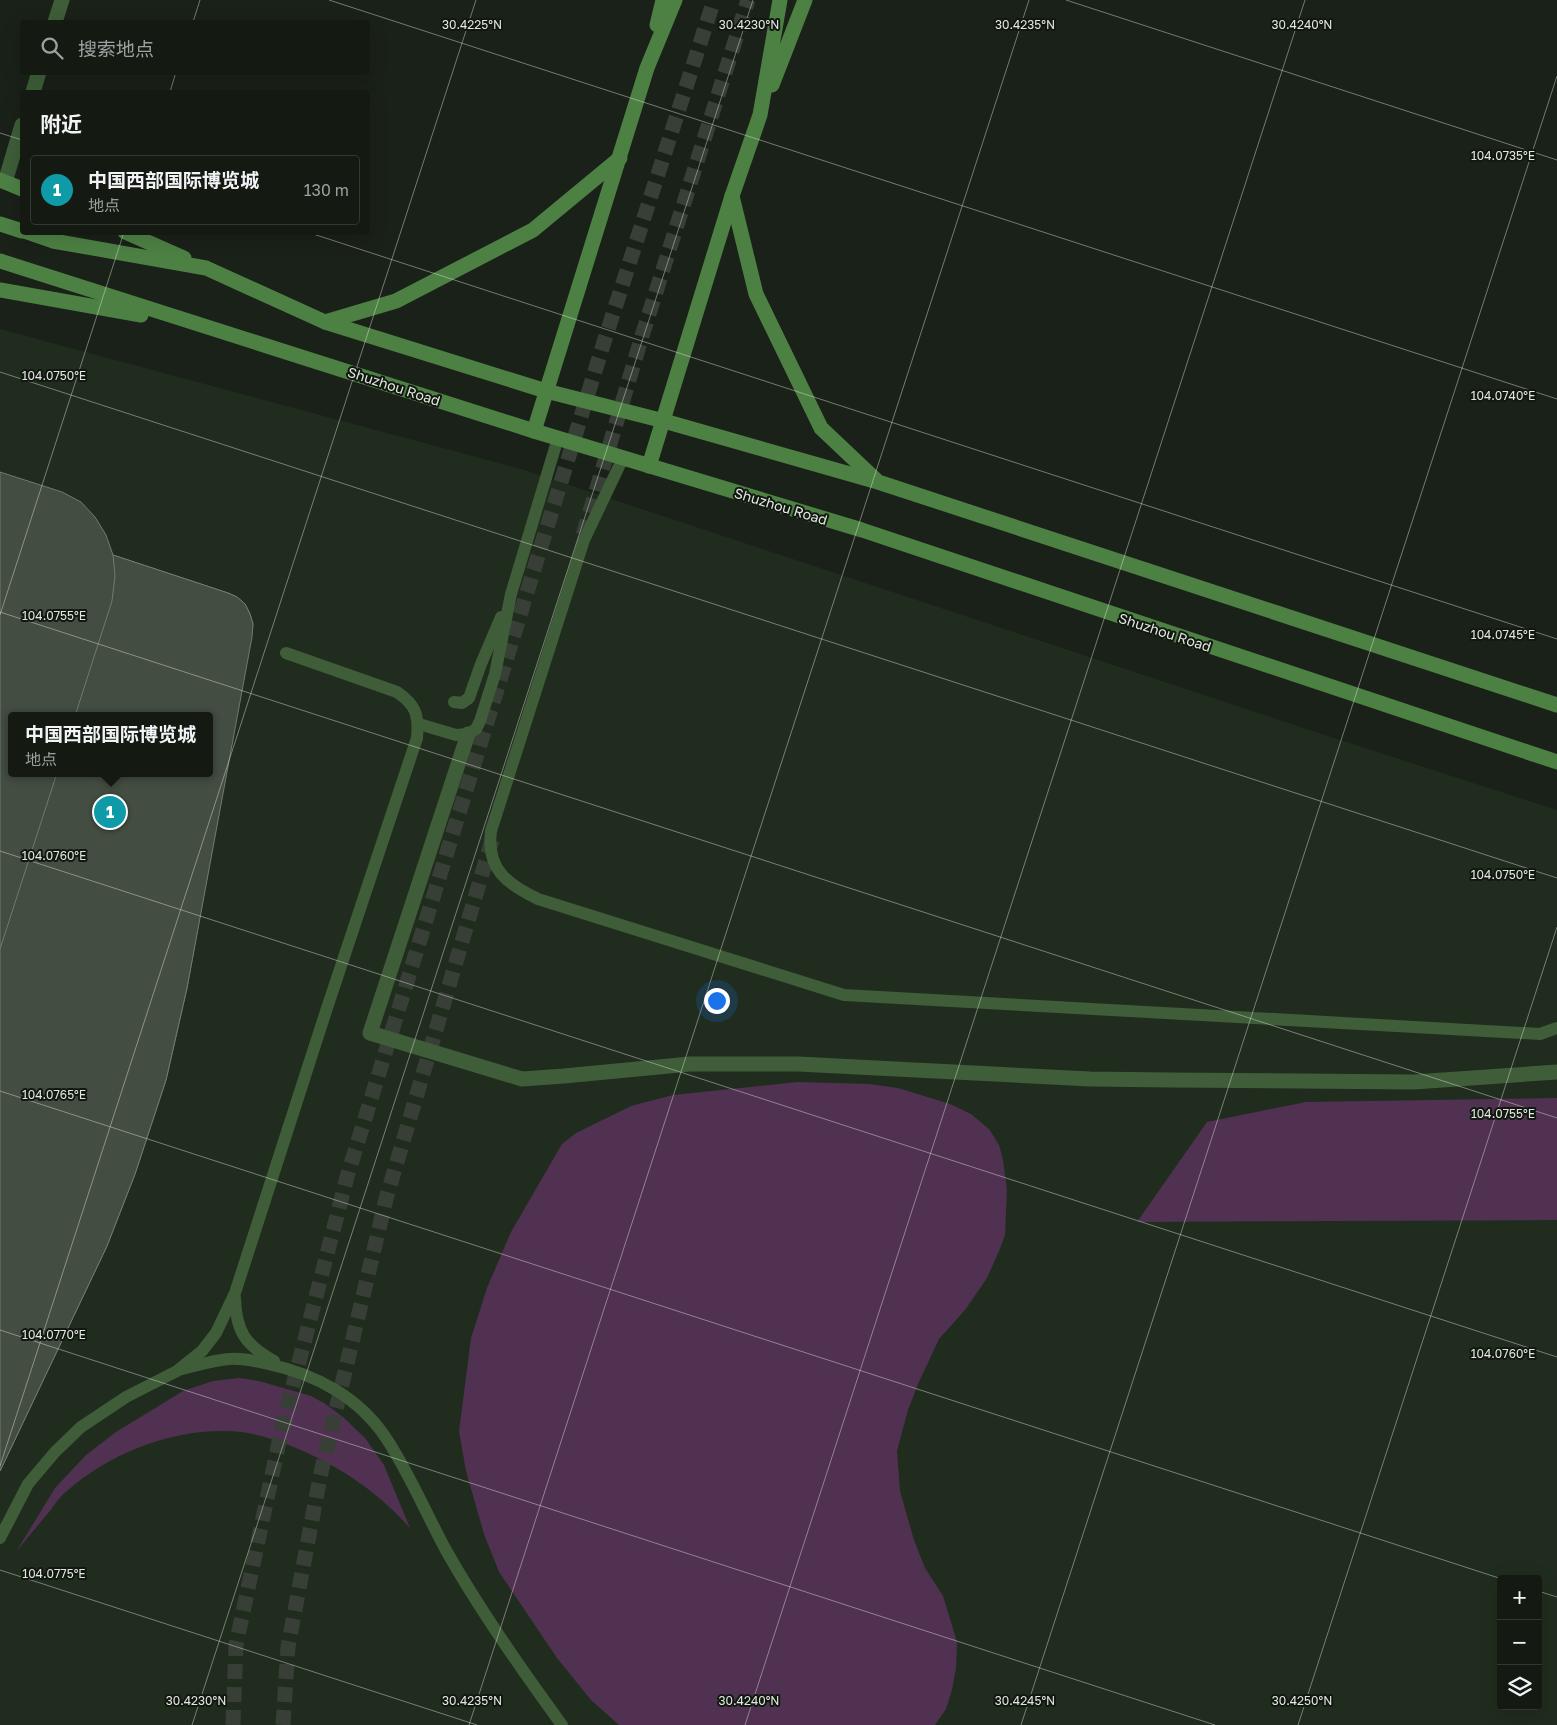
<!DOCTYPE html>
<html lang="zh">
<head>
<meta charset="utf-8">
<style>
  :root { --surface:#141912; --page:#1d221b; --text:#f1f3f6; --muted:#9da09f; --line:#333832; --accent:#7c3aed }
  body { margin:0; font-family:"Golos Text","Noto Sans SC",sans-serif; background:var(--page); color:var(--text) }
  .controls { position:absolute; right:15px; bottom:15px; display:grid; overflow:hidden; border-radius:5px; box-shadow:0 5px 20px #0002 }
  .controls button { width:45px; height:45px; display:grid; place-items:center; padding:0; border:0; border-bottom:1px solid var(--line); background:var(--surface); color:var(--text); font:25px sans-serif }
  .you { position:absolute; left:716px; top:1000px; width:18px; height:18px; margin:-12px; border:4px solid #fff; border-radius:50%; background:#1a73e8; box-shadow:0 0 0 8px #1a73e833 }
  .badge { display:grid; place-items:center; width:32px; height:32px; border-radius:50%; background:var(--accent); color:#fff; font-size:16px; font-weight:700 }
  .pin { position:absolute; translate:-50% -50%; border:2px solid #fff; box-shadow:0 1px 5px #0006 }
  .popup { position:absolute; left:8px; top:712px; width:205px; height:65px; box-sizing:border-box; display:grid; place-content:center; border-radius:5px; background:var(--surface); filter:drop-shadow(0 1px 4px #0005); font-size:16px; white-space:nowrap; color:var(--muted) }
  .popup b { font-size:19px; color:var(--text) }
  .popup::after { content:''; position:absolute; left:50%; top:100%; margin-left:-10px; border:10px solid transparent; border-top-color:var(--surface) }
  .list { margin:0; padding:0; list-style:none }
  h2 { display:flex; justify-content:space-between; align-items:center; height:65px; margin:0; padding:0 20px; font-size:21px }
  h2 small { font-size:16px; font-weight:400; color:var(--muted) }
  .list li { display:grid; grid-template-columns:32px 1fr auto; gap:15px; align-items:center; box-sizing:border-box; height:70px; margin:0 10px 10px; padding:0 10px; border:1px solid var(--line); border-radius:5px }
  .list b { display:block; font-size:19px; white-space:nowrap }
  .list p { margin:0; font-size:16px; white-space:nowrap; color:var(--muted) }
  .list em { font-size:16px; font-style:normal; color:var(--muted) }
  .icon { flex:none; width:28px; height:28px; fill:none; stroke:currentColor; stroke-width:2; stroke-linecap:round; stroke-linejoin:round }
  .map { position:relative; flex:none; width:1557px; height:1725px; overflow:hidden }
  .search { position:absolute; background:var(--surface); box-shadow:0 5px 20px #0002; left:20px; top:20px; width:350px; height:55px; display:flex; align-items:center; gap:12px; box-sizing:border-box; padding:0 18px; border-radius:5px; color:var(--muted); font-size:19px }
  .panel { position:absolute; background:var(--surface); box-shadow:0 5px 20px #0002; left:20px; top:90px; width:350px; height:145px; border-radius:5px }
  .map>svg:first-child { display:block }
</style>
</head>
<body>
<div class="map">
<svg width="1557" height="1725" viewBox="0 0 1557 1725">
  <rect width="100%" height="100%" fill="#1a2118"/>
  <!-- built -->
  <path fill="#202c1e" fill-rule="evenodd" d="M 0,329 L 521,469 L 1328,736 L 1557,810 L 1557,1725 L 0,1725 ZM 11,716 L 209,716 L 209,773 L 11,773 ZM 1501,1579 L 1538,1579 L 1538,1706 L 1501,1706 Z"/>
  <!-- green -->
  <g fill="#503151">
    <polygon points="797,1082 869,1084 898,1088 950,1104 971,1114 989,1129 999,1145 1003,1160 1007,1190 1005,1235 999,1251 987,1278 965,1310 939,1339 918,1384 908,1410 897,1451 900,1491 914,1540 925,1568 943,1596 957,1642 956,1668 952,1690 946,1709 935,1725 619,1725 591,1700 557,1658 499,1572 484,1534 466,1471 459,1431 471,1338 487,1288 511,1232 562,1144 576,1133 631,1106 673,1095"/>
    <polygon points="1557,1098 1557,1220 1137,1222 1207,1122 1306,1102"/>
    <path d="M 239,1378 L 259,1381 L 311,1396 L 324,1403 L 343,1417 L 365,1438 L 384,1465 L 410,1528 C 375,1489 335,1463 286,1444 C 272,1439 257,1434 242,1432 C 180,1426 114,1450 67,1491 C 60,1496 55,1504 50,1511 C 38,1525 27,1538 16,1552 L 55,1488 L 86,1455 L 116,1432 L 183,1391 L 213,1381 Z"/>
  </g>
  <!-- building -->
  <g fill="#444d42" stroke="#707a6e" fill-rule="evenodd">
    <path d="M 0,472 L 62,492 L 81,502 L 95,517 L 106,535 L 113,555 L 228,593 L 237,597 L 245,604 L 250,614 L 253,624 L 187,988 L 166,1080 L 135,1174 L 107,1246 L 0,1471 ZM 11,716 L 209,716 L 209,773 L 11,773 Z"/>
    <polygon points="113,555 228,593 237,597 245,604 250,614 253,624 252,637 187,988 166,1080 135,1174 107,1246 0,1471 0,949 57,773 209,773 209,716 75,716 112,601 115,576"/>
  </g>
  <g fill="none" stroke-linecap="round" stroke-linejoin="round">
    <!-- secondary-tunnel -->
    <g stroke="#383f36" stroke-width="15" stroke-dasharray="15 8" stroke-linecap="butt">
      <polyline points="583,535 642,336 748,0"/>
      <polyline points="233,1725 236,1645 282,1428 347,1177 604,342 714,0"/>
      <polyline points="283,1725 288,1647 320,1477 386,1199 492,840"/>
    </g>
    <!-- lane -->
    <g stroke="#3e5d38" stroke-width="12">
      <path d="M 623,458 L 584,540 L 491,831 C 486,869 507,884 538,899 L 844,995 L 1540,1034 L 1557,1028"/>
      <polyline points="454,702 462,703 469,698 481,664 501,617"/>
      <polyline points="419,724 456,735 468,734 476,729 480,721 495,674 511,594 558,438"/>
      <path d="M 235,1298 C 236,1331 245,1345 274,1361"/>
      <path d="M 182,1369 C 198,1365 214,1360 230,1359 C 243,1358 256,1361 268,1364 C 315,1374 359,1397 386,1438 C 410,1474 426,1514 447,1552 C 481,1612 521,1669 562,1725"/>
      <path d="M 0,1538 L 28,1484 L 55,1452 L 81,1427 L 126,1397 L 177,1371 L 202,1351 L 216,1333 L 235,1293 L 327,1008 L 417,738 C 419,715 416,705 397,692 L 286,653"/>
    </g>
    <!-- street -->
    <g stroke="#3e5d38" stroke-width="15">
      <polyline points="55,22 62,0"/>
      <polyline points="33,92 39,72"/>
      <polyline points="5,182 22,125"/>
      <polyline points="468,734 370,1033 522,1079 564,1076 690,1064 798,1064 1090,1079 1170,1080 1414,1082 1557,1072"/>
    </g>
    <!-- secondary -->
    <g stroke="#4d8144" stroke-width="15">
      <polyline points="657,25 663,0"/>
      <polyline points="772,85 805,0"/>
      <polyline points="0,180 22,189"/>
      <polyline points="732,196 756,294 821,428 876,480"/>
      <polyline points="0,224 22,231"/>
      <polyline points="27,232 53,241 206,268 325,322 546,391 664,421 878,482 1557,705"/>
      <polyline points="125,232 184,258"/>
      <polyline points="0,261 534,431 862,530 1557,762"/>
      <polyline points="0,290 141,315"/>
      <polyline points="325,322 396,301 533,230 620,158"/>
      <polyline points="534,431 647,68 675,0"/>
      <polyline points="649,466 732,196 760,115 780,0"/>
    </g>
  </g>
  <!-- ticks -->
  <path fill="none" stroke="#e2e7e1" stroke-width="1" stroke-opacity="0.45" d="M 329,0 L 1557,399M 1066,0 L 1557,160M 193,22 L 200,0M 170,92 L 176,72M 0,133 L 22,140M 307,232 L 1557,639M 0,372 L 1557,878M 0,612 L 1557,1118M 0,615 L 124,232M 0,851 L 1557,1357M 0,1091 L 1502,1579M 0,1330 L 1215,1725M 0,1466 L 476,0M 0,1570 L 477,1725M 1538,1591 L 1557,1597M 192,1725 L 753,0M 469,1725 L 1029,0M 745,1725 L 1305,0M 1021,1725 L 1557,76M 1298,1725 L 1557,927"/>
  <g text-anchor="middle" dominant-baseline="central" stroke-width="4" stroke-linejoin="round" paint-order="stroke">
    <!-- street labels -->
    <g font-size="14" fill="#e2e7e1" stroke="#11180f">
      <text transform="translate(394 386) rotate(18)">Shuzhou Road</text>
      <text transform="translate(781 506) rotate(17)">Shuzhou Road</text>
      <text transform="translate(1165 632) rotate(18)">Shuzhou Road</text>
    </g>
  </g>
  <g font-size="12" text-anchor="middle" fill="#e2e7e1" stroke="#11180f" stroke-width="4" stroke-linejoin="round" paint-order="stroke">
    <text x="472" y="29">30.4225°N</text>
    <text x="749" y="29">30.4230°N</text>
    <text x="1025" y="29">30.4235°N</text>
    <text x="1302" y="29">30.4240°N</text>
    <text x="1503" y="160">104.0735°E</text>
    <text x="54" y="380">104.0750°E</text>
    <text x="1503" y="400">104.0740°E</text>
    <text x="54" y="620">104.0755°E</text>
    <text x="1503" y="639">104.0745°E</text>
    <text x="54" y="860">104.0760°E</text>
    <text x="1503" y="879">104.0750°E</text>
    <text x="54" y="1099">104.0765°E</text>
    <text x="1503" y="1118">104.0755°E</text>
    <text x="54" y="1339">104.0770°E</text>
    <text x="1503" y="1358">104.0760°E</text>
    <text x="54" y="1578">104.0775°E</text>
    <text x="196" y="1705">30.4230°N</text>
    <text x="472" y="1705">30.4235°N</text>
    <text x="749" y="1705">30.4240°N</text>
    <text x="1025" y="1705">30.4245°N</text>
    <text x="1302" y="1705">30.4250°N</text>
  </g>
</svg>
<div class="controls">
<button>+</button>
<button>−</button>
<button><svg class="icon" aria-label="layers" viewBox="0 0 24 24"><path d="M12 4l9 5-9 5-9-5zM3 14l9 5 9-5"/></svg></button>
</div>
<div class="you"></div>
<div class="pin badge" style="left:110px;top:812px;background:#0f9aa8">1</div>
<div class="popup"><b>中国西部国际博览城</b>地点</div>
<div class="search"><svg class="icon" aria-label="search" viewBox="0 0 24 24"><circle cx="10" cy="10" r="6"/><path d="M15 15l6 6"/></svg>搜索地点</div>
<section class="panel">
<h2>附近<small></small></h2>
<ul class="list">
<li><span class="badge" style="background:#0f9aa8">1</span><div><b>中国西部国际博览城</b><p>地点</p></div><em>130 m</em></li>
</ul>
</section>
</div>
</body>
</html>
